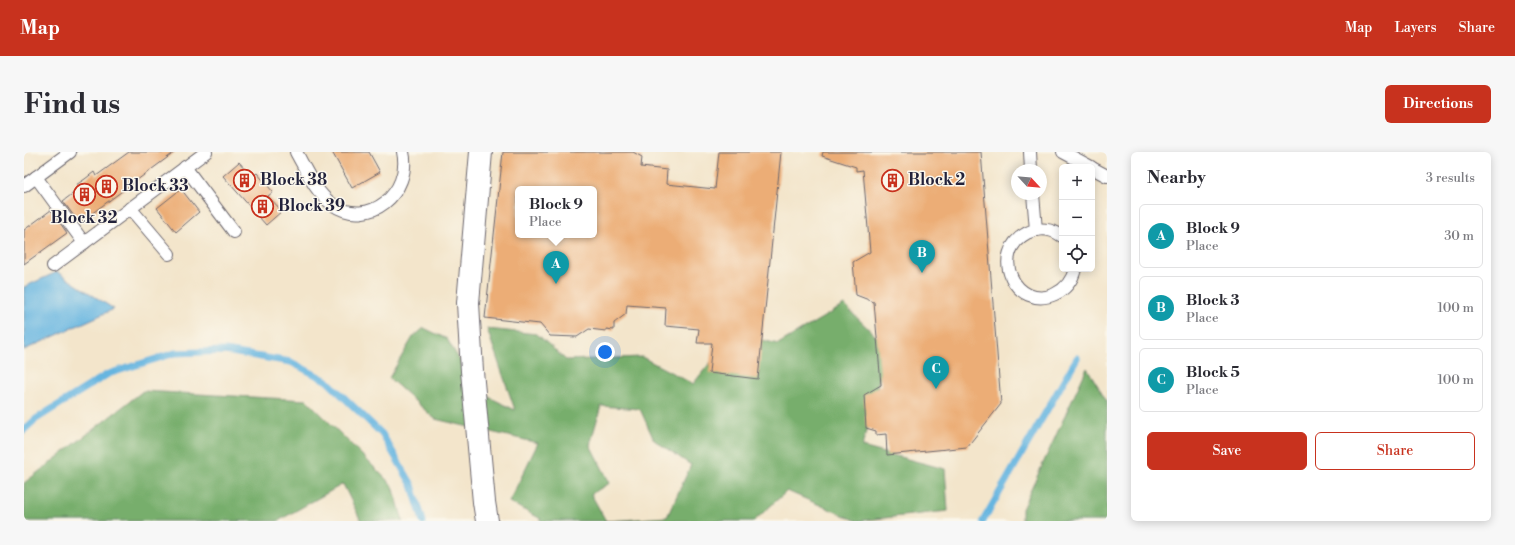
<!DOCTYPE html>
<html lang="en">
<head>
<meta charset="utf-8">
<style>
  :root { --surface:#fff; --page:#f7f7f7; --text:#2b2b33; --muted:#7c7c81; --line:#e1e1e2; --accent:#c8321e }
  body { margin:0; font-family:"Libre Bodoni",serif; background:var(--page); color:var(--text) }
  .controls { position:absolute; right:12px; top:12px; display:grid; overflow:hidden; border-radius:6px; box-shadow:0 2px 10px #0003 }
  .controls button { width:36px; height:36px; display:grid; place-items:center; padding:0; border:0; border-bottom:1px solid var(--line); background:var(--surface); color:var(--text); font:20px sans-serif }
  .compass { position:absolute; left:987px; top:12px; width:36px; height:36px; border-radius:50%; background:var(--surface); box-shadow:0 2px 10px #0003; rotate:116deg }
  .you { position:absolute; left:581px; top:200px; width:14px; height:14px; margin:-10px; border:3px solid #fff; border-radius:50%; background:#1a73e8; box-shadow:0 0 0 6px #1a73e833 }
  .badge { display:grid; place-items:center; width:26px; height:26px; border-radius:50%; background:var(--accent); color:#fff; font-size:13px; font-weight:700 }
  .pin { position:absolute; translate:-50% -33px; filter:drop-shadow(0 1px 2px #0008) }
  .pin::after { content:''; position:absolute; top:21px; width:14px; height:12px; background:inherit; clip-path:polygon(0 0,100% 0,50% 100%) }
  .popup { position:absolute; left:491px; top:34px; width:82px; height:52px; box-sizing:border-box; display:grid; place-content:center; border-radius:6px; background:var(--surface); filter:drop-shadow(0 1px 3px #0005); font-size:13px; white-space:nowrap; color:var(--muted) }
  .popup b { font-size:15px; color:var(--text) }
  .popup::after { content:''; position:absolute; left:50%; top:100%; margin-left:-8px; border:8px solid transparent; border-top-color:var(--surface) }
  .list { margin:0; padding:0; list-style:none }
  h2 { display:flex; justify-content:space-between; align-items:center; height:52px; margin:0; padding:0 16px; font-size:17px }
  h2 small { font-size:13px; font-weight:400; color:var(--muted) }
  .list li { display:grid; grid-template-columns:26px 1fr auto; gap:12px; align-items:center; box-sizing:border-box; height:64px; margin:0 8px 8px; padding:0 8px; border:1px solid var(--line); border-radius:6px }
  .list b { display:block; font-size:15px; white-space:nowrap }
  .list p { margin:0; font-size:13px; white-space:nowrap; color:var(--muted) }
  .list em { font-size:13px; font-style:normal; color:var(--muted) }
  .actions { display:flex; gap:8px; padding:12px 16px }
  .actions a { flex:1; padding:9px 0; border:1px solid var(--accent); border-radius:6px; text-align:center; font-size:14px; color:var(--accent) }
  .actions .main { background:var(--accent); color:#fff }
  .icon { flex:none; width:22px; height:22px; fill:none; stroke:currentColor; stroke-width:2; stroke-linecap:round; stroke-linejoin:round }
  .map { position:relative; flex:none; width:1083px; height:369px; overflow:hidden; border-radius:6px }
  header { display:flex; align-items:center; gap:24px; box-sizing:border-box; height:56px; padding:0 20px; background:var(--accent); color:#fff }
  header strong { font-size:19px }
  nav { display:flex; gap:22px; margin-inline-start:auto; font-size:14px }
  .intro { display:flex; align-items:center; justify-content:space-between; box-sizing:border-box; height:96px; padding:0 24px }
  h1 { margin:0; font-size:28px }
  .button { padding:10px 18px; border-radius:6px; background:var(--accent); color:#fff; font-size:14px; font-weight:700 }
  main { display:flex; gap:24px; padding:0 24px }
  aside { flex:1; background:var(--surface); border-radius:6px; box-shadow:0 2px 10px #0003 }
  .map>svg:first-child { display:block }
</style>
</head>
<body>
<header>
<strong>Map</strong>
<nav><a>Map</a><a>Layers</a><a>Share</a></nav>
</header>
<div class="intro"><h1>Find us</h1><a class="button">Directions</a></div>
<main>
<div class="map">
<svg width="1083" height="369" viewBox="0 0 1083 369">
  <rect width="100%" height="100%" fill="#fbf7ec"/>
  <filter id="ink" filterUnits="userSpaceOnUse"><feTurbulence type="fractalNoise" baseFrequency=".025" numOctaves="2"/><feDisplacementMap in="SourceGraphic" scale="8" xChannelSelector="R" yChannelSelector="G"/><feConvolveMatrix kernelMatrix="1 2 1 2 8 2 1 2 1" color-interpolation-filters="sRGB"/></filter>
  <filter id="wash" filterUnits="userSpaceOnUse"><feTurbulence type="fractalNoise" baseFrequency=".012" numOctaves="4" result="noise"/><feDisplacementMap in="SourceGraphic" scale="16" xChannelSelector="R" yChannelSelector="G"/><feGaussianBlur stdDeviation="0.9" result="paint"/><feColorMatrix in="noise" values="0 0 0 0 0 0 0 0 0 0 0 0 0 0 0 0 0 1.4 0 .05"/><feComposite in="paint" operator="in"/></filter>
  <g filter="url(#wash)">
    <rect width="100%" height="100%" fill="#f3e5cb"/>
    <!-- forest -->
    <g fill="#77ae6c" stroke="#4c6854" fill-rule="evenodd">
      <path d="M 820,153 L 863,195 L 838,295 L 921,317 L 924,359 L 833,369 L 763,339 L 730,369 L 517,369 L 517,367 L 485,350 L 514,291 L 411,267 L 365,226 L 389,185 L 400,176 L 423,187 L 455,240 L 491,258 L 463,177 L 513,182 L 542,208 L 618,205 L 669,232 L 710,181 L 754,192 ZM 577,254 L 616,257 L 630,288 L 667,313 L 643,365 L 582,369 L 567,342 L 586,331 L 566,293 Z"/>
      <polygon points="1063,216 1083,249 1083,369 998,369 998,357"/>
      <polygon points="119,239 283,248 369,334 379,369 337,369 319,332 254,369 0,369 0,331"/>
    </g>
    <!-- water -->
    <polygon fill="#66b5e0" stroke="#446c8e" points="33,120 90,157 0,198 0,135"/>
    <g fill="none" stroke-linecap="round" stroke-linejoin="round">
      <!-- stream -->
      <g stroke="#66b5e0" stroke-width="7">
        <polyline points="0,278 12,267 84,222 151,201 201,199 267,210 303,229 358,282 388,333 399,369"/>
        <polyline points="959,369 1053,206"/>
      </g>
    </g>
    <g id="blocks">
      <!-- building -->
      <g fill="#ecad76" fill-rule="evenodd">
        <polygon points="105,0 151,0 55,71 39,49 55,37 52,33 61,27 70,20 72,24"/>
        <polygon points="308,0 345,0 356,20 328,36"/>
        <path d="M 479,0 L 609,0 L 618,5 L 617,15 L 643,18 L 642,32 L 691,37 L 695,0 L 757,0 L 734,227 L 685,221 L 688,191 L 673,191 L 675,177 L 641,174 L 642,156 L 603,153 L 602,162 L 590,171 L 590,178 L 582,177 L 582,179 L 565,177 L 553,185 L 526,184 L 516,172 L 461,166 ZM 494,37 L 570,37 L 570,83 L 494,83 Z"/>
        <polygon points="799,0 957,0 977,252 943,295 863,303 862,282 852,283 852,279 842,276 840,243 857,233 850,150 832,143 829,110 846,100 839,18 832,19 832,15 798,4"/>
        <polygon points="215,10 228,25 233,21 249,40 244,44 258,59 242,73 199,24"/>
        <polygon points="157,37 175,60 152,80 133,56"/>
        <polygon points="27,58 43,81 0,112 0,78"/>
      </g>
    </g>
  </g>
  <g filter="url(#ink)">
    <use href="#blocks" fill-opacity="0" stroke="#6b666d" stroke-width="1"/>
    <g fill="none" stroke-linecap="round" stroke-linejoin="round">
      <defs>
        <g id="service">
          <path d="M 272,0 C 282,18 291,40 308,52 C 345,78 388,40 379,0"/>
          <polyline points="1006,0 1007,18"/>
          <polyline points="1039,0 1067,15"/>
          <polyline points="161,15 210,80"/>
          <polyline points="1068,16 1083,24"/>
          <polyline points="12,25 60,91"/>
          <polyline points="0,34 46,0"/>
          <polyline points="1009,42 1012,78"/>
          <polyline points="106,56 145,102"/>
          <path d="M 1038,84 C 1028,77 1015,75 1003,81 C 964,101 992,160 1031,142 C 1042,137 1048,129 1051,117"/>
          <polyline points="29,114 182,0"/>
        </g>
        <polyline id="minor" points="457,0 444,151 448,219 460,350 463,369"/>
      </defs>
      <!-- service casing -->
      <use href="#service" stroke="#6b666d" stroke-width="14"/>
      <!-- minor casing -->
      <use href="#minor" stroke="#6b666d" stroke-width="24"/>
      <!-- service -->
      <use href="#service" stroke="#fff" stroke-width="12"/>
      <!-- minor -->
      <use href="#minor" stroke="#fff" stroke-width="22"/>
    </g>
  </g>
  <!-- icons -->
  <defs>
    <symbol id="building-ring" viewBox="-11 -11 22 22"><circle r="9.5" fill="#fbf7ec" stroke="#c8321e" stroke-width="1.5"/><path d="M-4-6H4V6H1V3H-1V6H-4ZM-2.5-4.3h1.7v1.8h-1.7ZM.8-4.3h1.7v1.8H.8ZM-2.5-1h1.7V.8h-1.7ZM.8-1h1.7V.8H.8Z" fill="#c8321e"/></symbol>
  </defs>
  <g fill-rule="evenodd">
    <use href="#building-ring" x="208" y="16" width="25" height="25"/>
    <use href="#building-ring" x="856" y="16" width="25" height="25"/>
    <use href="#building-ring" x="70" y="22" width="25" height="25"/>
    <use href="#building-ring" x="48" y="30" width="25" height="25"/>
    <use href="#building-ring" x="226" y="42" width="25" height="25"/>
  </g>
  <g text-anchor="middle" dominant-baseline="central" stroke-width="3" stroke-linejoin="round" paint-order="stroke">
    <!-- poi labels -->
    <g font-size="16" font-weight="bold" fill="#22223b" stroke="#fbf7ec" text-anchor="start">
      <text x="236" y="28">Block 38</text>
      <text x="884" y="28">Block 2</text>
      <text x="98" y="34">Block 33</text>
      <text x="254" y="54">Block 39</text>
      <text x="60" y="66" text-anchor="middle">Block 32</text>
    </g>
  </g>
</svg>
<div class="controls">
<button>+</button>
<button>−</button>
<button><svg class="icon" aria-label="locate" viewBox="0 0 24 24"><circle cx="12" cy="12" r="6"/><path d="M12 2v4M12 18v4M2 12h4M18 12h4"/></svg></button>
</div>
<svg class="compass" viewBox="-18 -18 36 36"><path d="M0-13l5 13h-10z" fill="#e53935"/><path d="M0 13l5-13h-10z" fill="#7c7c81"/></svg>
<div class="you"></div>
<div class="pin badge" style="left:532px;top:132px;background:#0f9aa8">A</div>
<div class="popup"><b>Block 9</b>Place</div>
<div class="pin badge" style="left:898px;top:121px;background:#0f9aa8">B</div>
<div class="pin badge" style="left:912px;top:237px;background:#0f9aa8">C</div>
</div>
<aside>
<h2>Nearby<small>3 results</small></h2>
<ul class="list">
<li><span class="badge" style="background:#0f9aa8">A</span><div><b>Block 9</b><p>Place</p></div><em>30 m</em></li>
<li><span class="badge" style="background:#0f9aa8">B</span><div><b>Block 3</b><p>Place</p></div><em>100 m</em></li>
<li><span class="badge" style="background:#0f9aa8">C</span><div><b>Block 5</b><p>Place</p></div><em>100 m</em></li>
</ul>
<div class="actions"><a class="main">Save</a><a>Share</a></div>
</aside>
</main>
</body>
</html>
